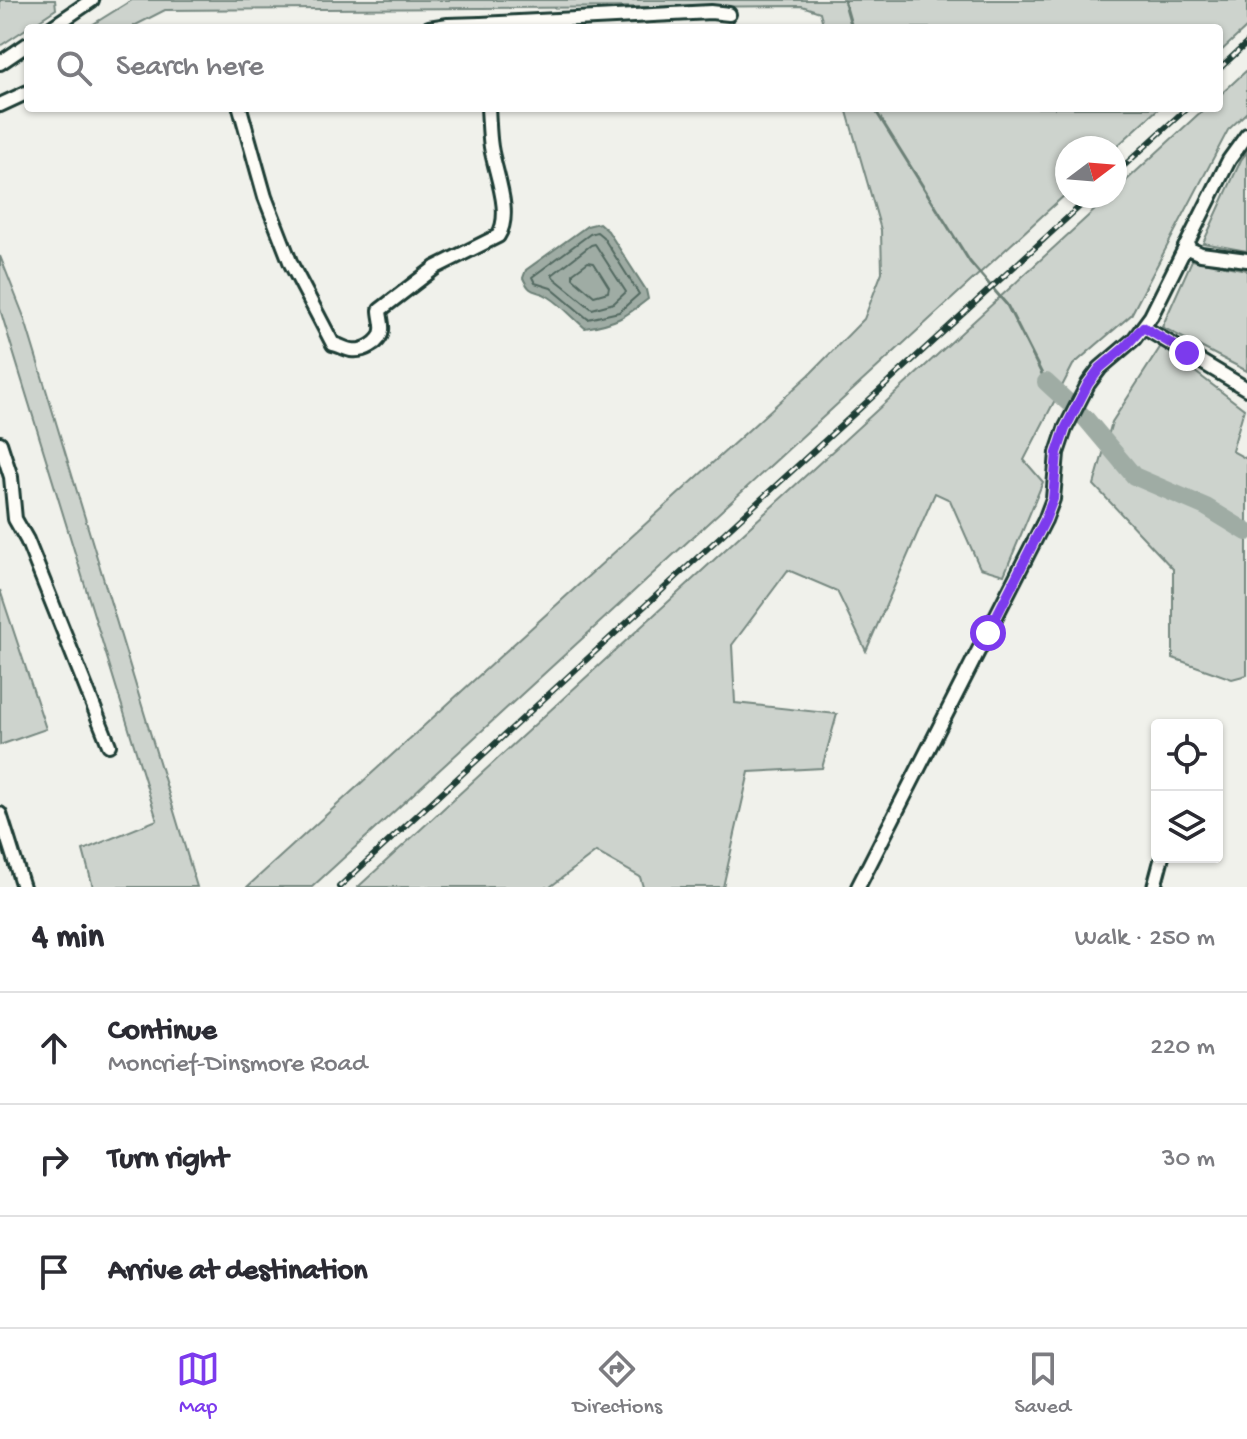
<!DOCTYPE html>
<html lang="en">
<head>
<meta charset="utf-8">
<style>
  :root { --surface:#fff; --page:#f7f7f7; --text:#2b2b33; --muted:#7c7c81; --line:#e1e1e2; --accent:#7c3aed }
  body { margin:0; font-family:"Gochi Hand",sans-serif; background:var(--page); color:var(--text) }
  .controls { position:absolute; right:24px; bottom:24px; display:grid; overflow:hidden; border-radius:8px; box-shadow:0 2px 6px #0004 }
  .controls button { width:72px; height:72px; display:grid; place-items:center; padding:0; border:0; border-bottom:2px solid var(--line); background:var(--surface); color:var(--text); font:40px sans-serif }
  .compass { position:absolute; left:1055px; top:136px; width:72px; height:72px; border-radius:50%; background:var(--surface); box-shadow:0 2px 6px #0004; rotate:74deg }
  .stop { position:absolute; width:24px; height:24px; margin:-18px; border:6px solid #7c3aed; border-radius:50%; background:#fff }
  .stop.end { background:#7c3aed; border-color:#fff; box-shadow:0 2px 8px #0008 }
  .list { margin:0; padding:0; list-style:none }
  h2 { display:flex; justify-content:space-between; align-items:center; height:104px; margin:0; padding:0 32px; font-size:34px }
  h2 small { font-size:26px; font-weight:400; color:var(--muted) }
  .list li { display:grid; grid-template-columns:52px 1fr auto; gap:24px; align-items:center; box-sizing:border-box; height:112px; padding:0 32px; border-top:2px solid var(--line) }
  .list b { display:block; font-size:30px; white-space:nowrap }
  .list p { margin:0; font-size:26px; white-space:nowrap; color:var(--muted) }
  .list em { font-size:26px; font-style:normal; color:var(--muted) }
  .icon { flex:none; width:44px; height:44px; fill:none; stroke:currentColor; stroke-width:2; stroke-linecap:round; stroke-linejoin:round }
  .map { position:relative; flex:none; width:1247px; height:887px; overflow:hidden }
  .search { position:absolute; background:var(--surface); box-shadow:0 2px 6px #0004; left:24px; right:24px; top:24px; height:88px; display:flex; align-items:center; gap:20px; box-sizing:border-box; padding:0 28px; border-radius:8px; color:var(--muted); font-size:30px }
  .sheet { height:440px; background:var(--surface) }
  nav { display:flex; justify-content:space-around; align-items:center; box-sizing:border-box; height:112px; border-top:2px solid var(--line); background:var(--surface); font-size:22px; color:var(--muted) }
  nav a { display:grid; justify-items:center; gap:4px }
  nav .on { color:var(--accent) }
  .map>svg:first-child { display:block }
</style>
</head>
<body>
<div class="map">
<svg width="1247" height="887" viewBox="0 0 1247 887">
  <rect width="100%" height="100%" fill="#f0f1eb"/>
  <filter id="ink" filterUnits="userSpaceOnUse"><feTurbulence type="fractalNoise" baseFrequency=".0125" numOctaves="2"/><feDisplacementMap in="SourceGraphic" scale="16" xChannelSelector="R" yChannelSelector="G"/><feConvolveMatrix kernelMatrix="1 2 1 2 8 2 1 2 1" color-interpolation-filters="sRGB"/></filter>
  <g filter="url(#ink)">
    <!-- green -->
    <g fill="#cdd3cd" stroke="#768880" stroke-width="2">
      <polygon points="0,0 55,0 56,9 0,46"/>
      <polygon points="132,0 1247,0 1247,27 1219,53 1219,28 824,28 820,12 802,6 165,10 130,28 87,28"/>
      <polygon points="1247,70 1247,112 1228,130 1131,315 1073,365 1024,460 1043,482 1004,575 980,568 950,500 935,493 866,651 837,591 788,570 732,645 735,703 837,714 822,768 749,772 723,887 643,887 640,877 596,852 550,887 358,887 1110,196 1115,196 1115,191 1205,108 1219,108 1219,96"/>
      <polygon points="846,108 1159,108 1115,148 1067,148 1067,193 312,887 247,887 809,375 864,319 882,272 881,230"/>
      <polygon points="1247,152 1247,251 1203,243 1241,160"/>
      <polygon points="0,256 24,317 197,887 93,887 83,850 157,820 0,309"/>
      <polygon points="1192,260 1247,270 1247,371 1162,327"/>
      <polygon points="1161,346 1244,409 1232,451 1247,459 1247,675 1232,679 1173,658 1173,569 1094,485 1112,422"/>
      <polygon points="0,590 46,729 0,745"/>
    </g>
    <!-- water -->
    <path fill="#9faca4" stroke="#6c8077" stroke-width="2" d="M 599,223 L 608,231 L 646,290 L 648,299 C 624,318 616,323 585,328 C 573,318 562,305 549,297 C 535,288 532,297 523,278 L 526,270 L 587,226 Z"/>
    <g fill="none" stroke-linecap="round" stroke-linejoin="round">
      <!-- shore -->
      <g stroke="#526961" stroke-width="2">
        <polygon points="597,232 603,237 639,294 619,312 588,319 551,288 535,283 532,277 590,234"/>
        <polygon points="595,244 626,292 614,303 592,309 554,278 552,275 591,245"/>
        <polygon points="588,262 594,263 609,287 608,292 594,296 573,278 573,273"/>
      </g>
      <!-- stream -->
      <g stroke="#6c8077" stroke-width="3">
        <polyline points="844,0 852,28"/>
        <polyline points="874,108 970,262 1007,305 1046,382"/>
      </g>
      <!-- river -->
      <polyline stroke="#9faca4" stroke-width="18" points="1046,382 1086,419 1134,476 1206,507 1247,532"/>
      <defs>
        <g id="minor">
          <polyline points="481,24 711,12 729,14"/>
          <polyline points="51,28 92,0"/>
          <polyline points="429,28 448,25 481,24 481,28"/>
          <polyline points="0,63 28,44"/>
          <polyline points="0,105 28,92"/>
          <path d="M 240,108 L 265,197 L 291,264 L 333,344 C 339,345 345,349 351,350 C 363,352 381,343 382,330 C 383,324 380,316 380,310 L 436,267 L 498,236 C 513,213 495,173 491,147 C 489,134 489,121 488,108"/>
          <polyline points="1185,247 1201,254 1247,260"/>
          <polyline points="1143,327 1247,389"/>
          <polyline points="0,443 11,477 15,519 27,540 109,745"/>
          <polyline points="0,814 23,887"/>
          <polyline points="858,887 1045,520 1053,499 1057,453 1065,429 1088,384 1100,368 1134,339 1151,316 1229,160 1247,135"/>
          <polyline points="1154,887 1162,857"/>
        </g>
      </defs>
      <!-- minor casing -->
      <use href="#minor" stroke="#1f3d34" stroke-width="18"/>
      <!-- minor -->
      <use href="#minor" stroke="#fdfcf7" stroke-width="12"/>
      <defs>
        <g id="rail">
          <polyline points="1219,69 1247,43"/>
          <polyline points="1115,174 1187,108"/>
          <polyline points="339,887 1091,196"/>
        </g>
      </defs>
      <!-- rail casing -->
      <use href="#rail" stroke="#1f3d34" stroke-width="6"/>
      <!-- rail -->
      <use href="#rail" stroke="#fdfcf7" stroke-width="3" stroke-dasharray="9" stroke-linecap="butt"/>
    </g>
  </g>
  <g fill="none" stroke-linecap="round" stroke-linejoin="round" filter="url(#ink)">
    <!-- route -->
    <polyline stroke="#7c3aed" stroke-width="10" points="988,633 1045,520 1053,499 1057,453 1065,429 1088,384 1100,368 1124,348 1143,327 1187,353"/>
  </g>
</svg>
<div class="controls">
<button><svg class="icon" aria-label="locate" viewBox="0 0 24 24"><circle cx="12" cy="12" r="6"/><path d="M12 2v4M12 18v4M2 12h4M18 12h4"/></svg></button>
<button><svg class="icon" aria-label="layers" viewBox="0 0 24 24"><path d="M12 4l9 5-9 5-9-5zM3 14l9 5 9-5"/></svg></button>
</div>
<svg class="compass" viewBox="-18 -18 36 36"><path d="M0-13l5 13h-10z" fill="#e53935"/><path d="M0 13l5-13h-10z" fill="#7c7c81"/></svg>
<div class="stop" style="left:988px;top:633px"></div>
<div class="stop end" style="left:1187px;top:353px"></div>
<div class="search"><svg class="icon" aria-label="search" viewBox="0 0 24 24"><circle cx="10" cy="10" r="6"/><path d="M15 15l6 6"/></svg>Search here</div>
</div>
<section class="sheet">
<h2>4 min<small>Walk · 250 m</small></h2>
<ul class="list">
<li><svg class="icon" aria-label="ahead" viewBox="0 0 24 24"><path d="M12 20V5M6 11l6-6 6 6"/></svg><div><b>Continue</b><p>Moncrief-Dinsmore Road</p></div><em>220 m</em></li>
<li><svg class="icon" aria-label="right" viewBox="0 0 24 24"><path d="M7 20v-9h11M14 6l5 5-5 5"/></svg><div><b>Turn right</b></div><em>30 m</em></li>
<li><svg class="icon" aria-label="arrive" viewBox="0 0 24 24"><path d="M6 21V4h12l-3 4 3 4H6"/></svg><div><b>Arrive at destination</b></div></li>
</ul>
</section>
<nav>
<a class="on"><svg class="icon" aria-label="map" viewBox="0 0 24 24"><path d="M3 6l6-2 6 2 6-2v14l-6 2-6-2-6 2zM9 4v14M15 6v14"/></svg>Map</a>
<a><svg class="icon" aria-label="directions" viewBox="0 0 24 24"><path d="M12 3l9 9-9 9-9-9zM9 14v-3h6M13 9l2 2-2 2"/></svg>Directions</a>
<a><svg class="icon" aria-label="saved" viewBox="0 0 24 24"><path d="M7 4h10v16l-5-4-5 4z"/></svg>Saved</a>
</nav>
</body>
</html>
